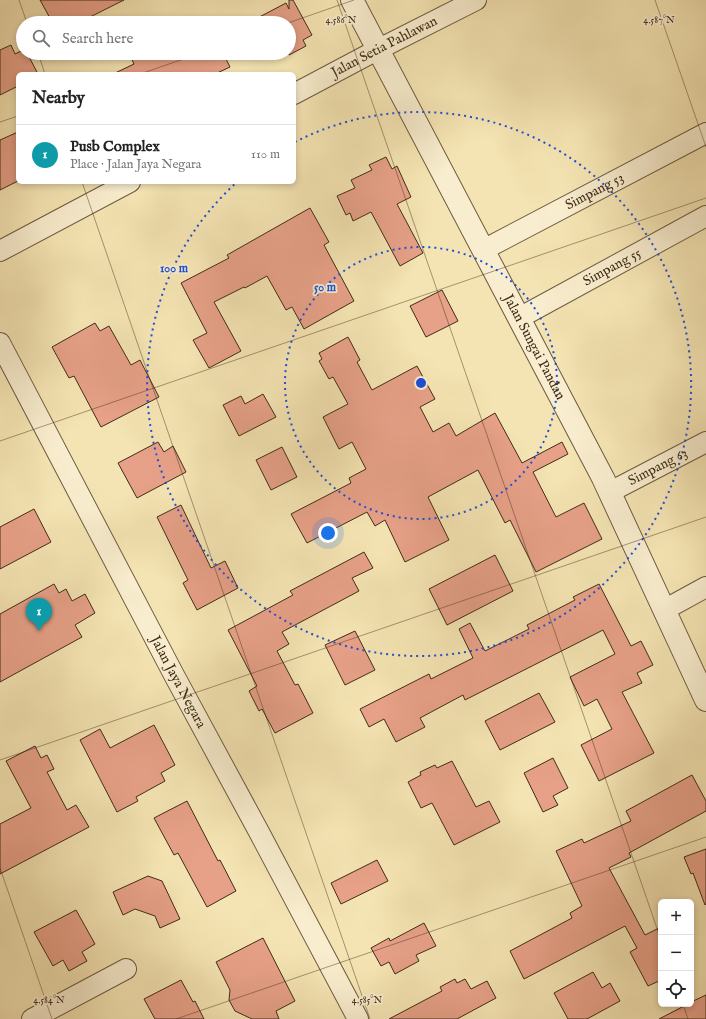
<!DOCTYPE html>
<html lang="en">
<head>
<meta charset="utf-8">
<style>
  :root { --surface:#fff; --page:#f6f6f6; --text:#222; --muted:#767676; --line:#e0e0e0; --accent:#d93025 }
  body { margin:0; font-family:"IM FELL English",serif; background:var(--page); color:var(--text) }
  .controls { position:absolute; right:12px; bottom:12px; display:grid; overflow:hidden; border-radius:6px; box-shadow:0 2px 6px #0003 }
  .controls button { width:36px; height:36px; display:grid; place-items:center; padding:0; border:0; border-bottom:1px solid var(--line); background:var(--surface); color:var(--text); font:20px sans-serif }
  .you { position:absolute; left:328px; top:533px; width:14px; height:14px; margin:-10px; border:3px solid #fff; border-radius:50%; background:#1a73e8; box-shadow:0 0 0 6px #1a73e833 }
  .badge { display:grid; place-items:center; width:26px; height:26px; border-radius:50%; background:var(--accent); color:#fff; font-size:13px; font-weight:700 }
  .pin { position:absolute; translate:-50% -33px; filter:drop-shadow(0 1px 2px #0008) }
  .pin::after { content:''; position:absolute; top:21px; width:14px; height:12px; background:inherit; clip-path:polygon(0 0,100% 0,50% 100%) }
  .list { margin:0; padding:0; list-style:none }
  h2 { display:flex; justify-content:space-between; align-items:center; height:52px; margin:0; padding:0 16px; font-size:17px }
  h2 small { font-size:13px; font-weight:400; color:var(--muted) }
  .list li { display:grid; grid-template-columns:26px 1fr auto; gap:12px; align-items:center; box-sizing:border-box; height:60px; padding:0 16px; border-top:1px solid var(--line) }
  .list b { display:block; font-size:15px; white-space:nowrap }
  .list p { margin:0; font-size:13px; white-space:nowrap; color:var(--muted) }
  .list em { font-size:13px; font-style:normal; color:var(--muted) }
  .icon { flex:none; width:22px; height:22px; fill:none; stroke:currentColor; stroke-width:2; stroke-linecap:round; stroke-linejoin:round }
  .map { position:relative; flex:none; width:706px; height:1019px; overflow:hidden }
  .search { position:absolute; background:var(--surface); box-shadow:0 2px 6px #0003; left:16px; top:16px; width:280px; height:44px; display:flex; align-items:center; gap:10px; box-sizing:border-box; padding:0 14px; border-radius:22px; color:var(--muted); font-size:15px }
  .panel { position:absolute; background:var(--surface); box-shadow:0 2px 6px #0003; left:16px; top:72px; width:280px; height:112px; border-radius:6px }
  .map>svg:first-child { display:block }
</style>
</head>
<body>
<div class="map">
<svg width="706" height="1019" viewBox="0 0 706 1019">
  <rect width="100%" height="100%" fill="#f5e4b3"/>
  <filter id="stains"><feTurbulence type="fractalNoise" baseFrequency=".005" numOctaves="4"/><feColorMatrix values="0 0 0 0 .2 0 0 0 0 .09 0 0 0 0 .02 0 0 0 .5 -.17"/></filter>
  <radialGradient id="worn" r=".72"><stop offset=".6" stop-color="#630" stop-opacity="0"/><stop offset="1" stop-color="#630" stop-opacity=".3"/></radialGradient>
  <!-- building -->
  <g fill="#e7a188" stroke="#402c18">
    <polygon points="40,0 124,0 90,17 93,23 59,23 56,17 51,20"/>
    <polygon points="289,0 293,0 312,35 303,40 306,46 289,55 289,23 248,23 286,3 289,9"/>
    <polygon points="11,45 15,54 23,50 23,53 27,53 38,74 18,74 18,86 0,95 0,50"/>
    <polygon points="129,53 223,53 230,67 215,74 113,74 134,64"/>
    <polygon points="18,132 18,181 0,190 0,140"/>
    <polygon points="386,157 392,169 397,166 411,197 397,204 423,253 400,266 371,212 353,221 350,213 346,215 337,196 355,188 351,180 372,170 369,165"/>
    <polygon points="310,208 329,242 324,245 354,301 304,329 292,307 286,310 267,276 245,288 244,287 214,302 241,351 209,368 193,340 207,333 181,283 229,258 227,255"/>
    <polygon points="442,290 458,321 426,337 410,306"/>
    <polygon points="95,323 100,331 109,326 131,365 140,360 159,397 101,427 74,376 69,378 52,347"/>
    <polygon points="348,337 360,360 357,362 372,390 417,366 435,399 420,407 433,432 449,423 456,436 495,413 522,463 562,442 568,454 533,472 556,517 584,503 602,539 536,572 510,520 505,523 478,470 428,497 449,540 405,562 385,520 375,526 367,512 307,543 291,514 351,483 349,478 366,469 352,442 339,449 323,417 348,404 333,377 329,379 319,361 322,359 319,353"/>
    <polygon points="263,394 276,417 239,436 223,405 241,396 245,404"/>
    <polygon points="158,442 164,452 173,446 186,472 137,498 118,463"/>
    <polygon points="282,447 297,477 271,490 256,460"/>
    <polygon points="181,505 211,568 225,561 238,588 197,610 183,583 188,580 157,517"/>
    <polygon points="34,509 51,542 0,569 0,527"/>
    <polygon points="364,552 373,568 352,578 359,591 282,632 289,644 277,651 295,685 298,684 313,713 275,733 262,709 259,711 249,691 257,686 228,630 293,595 290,591"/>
    <polygon points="495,555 513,591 447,625 429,589"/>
    <polygon points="54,584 59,593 66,589 72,601 85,594 95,613 75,625 82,637 0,682 0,614"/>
    <polygon points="599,584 631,646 641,641 653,665 637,673 642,683 622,692 654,753 599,781 581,745 612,729 597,699 584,706 570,677 615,654 603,630 465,700 463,695 420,718 425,727 396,742 384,719 369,727 360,709 429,674 431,679 473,658 459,629 470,623 485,651 529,629 527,625 575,600 573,597"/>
    <polygon points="355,631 375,670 345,685 325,645"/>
    <polygon points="539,693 555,722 500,750 485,721"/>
    <polygon points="154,725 175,765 161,773 165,781 136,797 138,801 117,812 80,740 100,729 110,748"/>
    <polygon points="35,746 41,758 47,755 54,769 47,772 67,810 76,805 89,827 0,874 0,824 31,808 6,761"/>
    <polygon points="553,758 568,788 553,796 558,805 543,812 524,773"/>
    <polygon points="452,761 476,807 489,801 500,822 454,845 432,803 421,808 408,782 421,775 420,772 435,765 437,768"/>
    <polygon points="692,775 706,801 706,811 629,853 631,857 609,868 645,935 661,927 661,980 648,986 630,952 637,948 625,926 524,979 510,951 572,918 570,913 582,906 556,851 582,839 584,843 631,821 626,811"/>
    <polygon points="187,801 218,861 220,860 236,891 207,907 178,853 174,855 154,818"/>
    <polygon points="706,849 706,904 705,905 693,873 691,874 684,857"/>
    <polygon points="377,860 388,881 341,904 331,883"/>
    <polygon points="148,876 162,881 180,919 160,928 155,916 135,909 123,915 113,892"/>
    <polygon points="76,910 95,944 82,952 87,961 69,971 63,960 53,966 34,932"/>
    <polygon points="424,923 436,946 416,955 419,961 395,974 389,962 381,966 371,948 389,938 390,941"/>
    <polygon points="263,938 295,1001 276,1011 279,1019 252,1019 235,1011 229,1000 230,990 216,962"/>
    <polygon points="593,972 602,988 610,983 620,1001 587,1019 568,1019 554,993"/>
    <polygon points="455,979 457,983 465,979 471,989 487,981 496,998 457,1019 389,1019 442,991 440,987"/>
    <polygon points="181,980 193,1002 195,1001 204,1019 155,1019 144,999"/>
    <polygon points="706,995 706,1019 659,1019 688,1004 691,1004 691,1002"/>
  </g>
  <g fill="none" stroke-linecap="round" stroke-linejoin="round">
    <defs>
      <g id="minor">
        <path id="s1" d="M 294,94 L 377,50 L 476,0"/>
        <path id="s2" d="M 483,250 L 706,133"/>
        <polyline points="0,251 130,182"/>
        <path id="s3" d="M 519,318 L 706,216"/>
        <path id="s4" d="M 0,343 L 174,675 L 259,832 L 358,1019"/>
        <path id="s5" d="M 610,492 L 706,442"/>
        <polyline points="664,610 706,587"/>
        <polyline points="32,1019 126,969"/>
      </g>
      <g id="tertiary">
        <path id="s6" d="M 352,0 L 603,478 L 706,700"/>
      </g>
    </defs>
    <!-- minor casing -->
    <use href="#minor" stroke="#6d5a3f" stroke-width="22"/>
    <!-- tertiary casing -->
    <use href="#tertiary" stroke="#6d5a3f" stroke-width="24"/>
    <!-- minor -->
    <use href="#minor" stroke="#f8edce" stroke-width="20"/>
    <!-- tertiary -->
    <use href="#tertiary" stroke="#f8edce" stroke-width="22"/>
  </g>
  <!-- ticks -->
  <path fill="none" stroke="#402c18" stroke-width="1" stroke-opacity="0.45" d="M 19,0 L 27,23M 337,0 L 661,940M 655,0 L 706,147M 288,23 L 354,0M 38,53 L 45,74M 140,74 L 201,53M 0,122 L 18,116M 82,182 L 370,1019M 0,441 L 706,198M 0,760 L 706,517M 0,868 L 52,1019M 683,1004 L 688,1019M 176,1019 L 706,837"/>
  <!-- distance rings -->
  <g fill="none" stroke="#1d4ed8" stroke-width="2" stroke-dasharray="2 4">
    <circle cx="421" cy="383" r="136"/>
    <path d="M295 142A272 272 0 1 1 237 182"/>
  </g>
  <g text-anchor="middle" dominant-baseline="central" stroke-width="3.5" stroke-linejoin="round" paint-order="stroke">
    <!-- street labels -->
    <g font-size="14" fill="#402c18" stroke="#f8edce">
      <text stroke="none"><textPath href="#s1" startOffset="102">Jalan Setia Pahlawan</textPath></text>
      <text stroke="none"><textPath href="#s2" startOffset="126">Simpang 53</textPath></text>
      <text stroke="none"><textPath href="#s3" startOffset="106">Simpang 55</textPath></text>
      <text stroke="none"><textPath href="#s6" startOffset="392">Jalan Sungai Pandan</textPath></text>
      <text stroke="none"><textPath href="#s5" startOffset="54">Simpang 63</textPath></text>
      <text stroke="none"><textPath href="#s4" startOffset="383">Jalan Jaya Negara</textPath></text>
    </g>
  </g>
  <g font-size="10" text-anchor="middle" fill="#402c18" stroke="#f8edce" stroke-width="3.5" stroke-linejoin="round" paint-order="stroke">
    <text x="341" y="23">4.586°N</text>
    <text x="659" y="23">4.587°N</text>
    <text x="49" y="1003">4.584°N</text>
    <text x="367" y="1003">4.585°N</text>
  </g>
  <circle cx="421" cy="383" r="6" fill="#1d4ed8" stroke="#f8edce" stroke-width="2"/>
  <g font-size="12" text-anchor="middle" font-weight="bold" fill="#1d4ed8" stroke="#f8edce" stroke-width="3.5" stroke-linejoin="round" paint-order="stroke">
    <text x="174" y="272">100 m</text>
    <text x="325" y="291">50 m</text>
  </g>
  <rect width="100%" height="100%" filter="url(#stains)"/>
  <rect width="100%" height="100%" fill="url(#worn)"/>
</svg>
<div class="controls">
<button>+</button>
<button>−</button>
<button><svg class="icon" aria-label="locate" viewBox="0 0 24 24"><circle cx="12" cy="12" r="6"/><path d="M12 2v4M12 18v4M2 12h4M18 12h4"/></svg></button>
</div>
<div class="you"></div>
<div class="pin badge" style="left:39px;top:631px;background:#0f9aa8">1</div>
<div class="search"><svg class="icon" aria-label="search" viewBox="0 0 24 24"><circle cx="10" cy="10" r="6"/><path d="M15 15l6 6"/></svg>Search here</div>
<section class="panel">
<h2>Nearby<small></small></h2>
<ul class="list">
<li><span class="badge" style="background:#0f9aa8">1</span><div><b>Pusb Complex</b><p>Place · Jalan Jaya Negara</p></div><em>110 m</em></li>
</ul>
</section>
</div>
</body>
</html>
